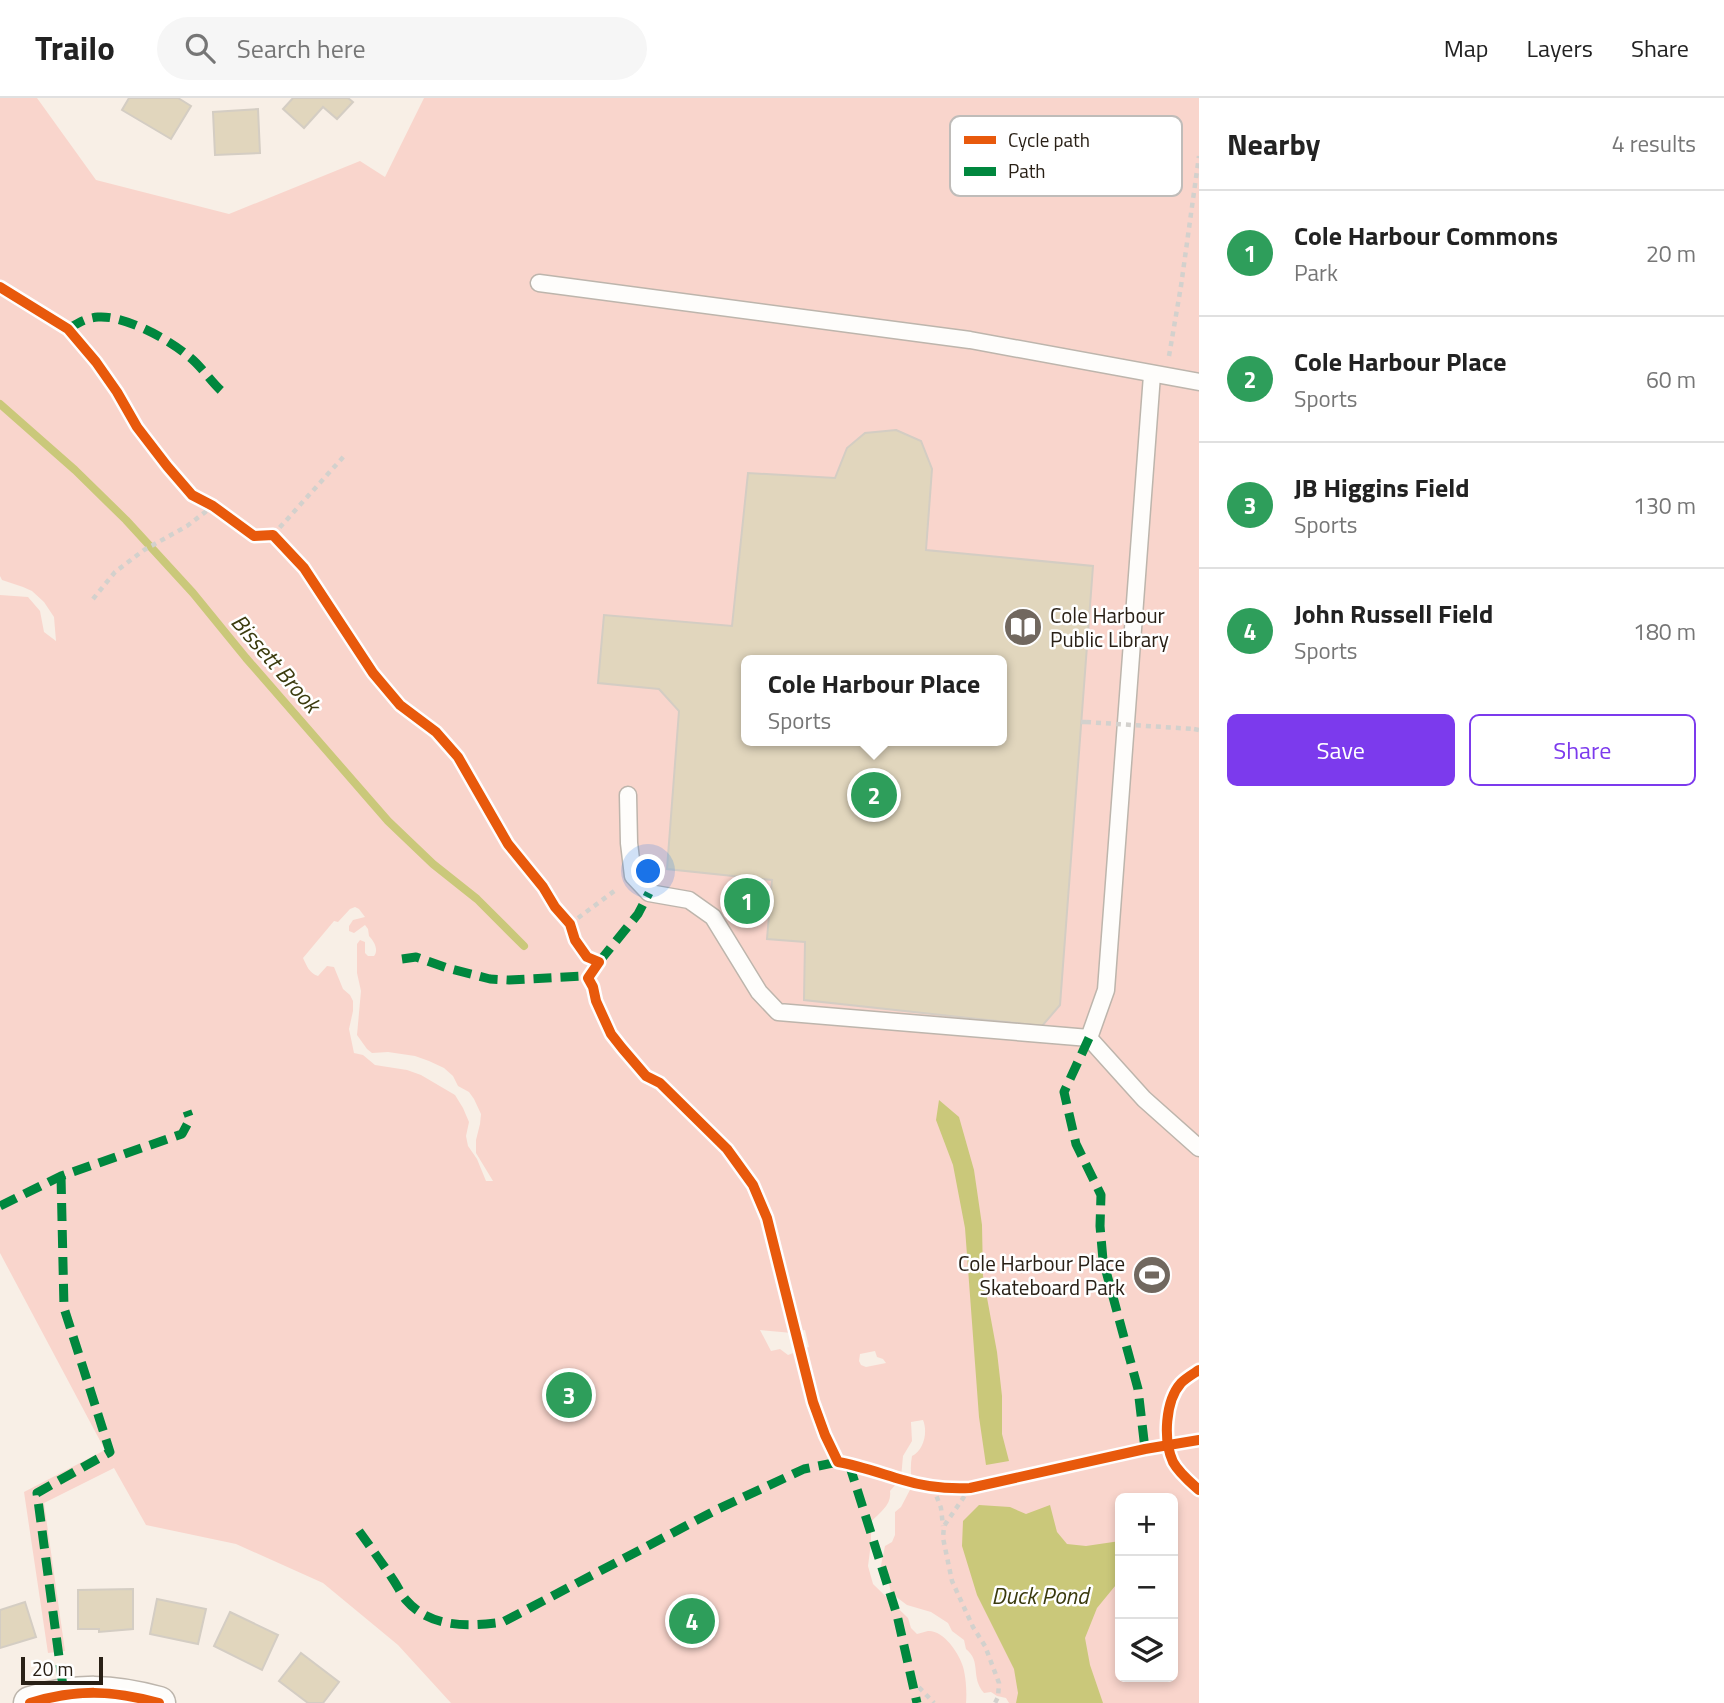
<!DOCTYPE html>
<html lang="en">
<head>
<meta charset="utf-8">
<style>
  :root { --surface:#fff; --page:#f6f6f6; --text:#222; --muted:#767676; --line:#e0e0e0; --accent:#7c3aed }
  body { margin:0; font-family:"Titillium Web",sans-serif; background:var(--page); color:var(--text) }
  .controls { position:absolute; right:21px; bottom:21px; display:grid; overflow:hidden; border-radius:10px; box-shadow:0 4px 10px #0003 }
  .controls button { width:63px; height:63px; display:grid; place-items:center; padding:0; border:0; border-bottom:2px solid var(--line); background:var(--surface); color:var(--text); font:35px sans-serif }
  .scale { position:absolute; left:21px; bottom:18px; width:82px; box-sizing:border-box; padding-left:7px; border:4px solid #292016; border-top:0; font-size:19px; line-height:24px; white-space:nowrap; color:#292016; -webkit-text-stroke:5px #fff; paint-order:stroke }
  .you { position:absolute; left:649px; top:774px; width:24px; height:24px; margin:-18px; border:5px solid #fff; border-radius:50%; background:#1a73e8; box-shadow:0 0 0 10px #1a73e833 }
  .badge { display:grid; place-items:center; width:46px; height:46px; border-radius:50%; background:var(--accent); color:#fff; font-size:23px; font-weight:700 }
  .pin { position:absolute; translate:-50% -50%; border:4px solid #fff; box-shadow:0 2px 7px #0006 }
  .popup { position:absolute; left:741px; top:557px; width:266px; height:91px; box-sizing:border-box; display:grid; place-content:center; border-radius:10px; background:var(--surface); filter:drop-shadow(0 2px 5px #0005); font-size:23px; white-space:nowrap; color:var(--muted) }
  .popup b { font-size:26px; color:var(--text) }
  .popup::after { content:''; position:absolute; left:50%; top:100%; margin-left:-14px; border:14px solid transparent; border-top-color:var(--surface) }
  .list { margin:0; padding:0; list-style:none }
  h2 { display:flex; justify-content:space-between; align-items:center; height:91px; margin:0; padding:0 28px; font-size:30px }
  h2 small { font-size:23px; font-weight:400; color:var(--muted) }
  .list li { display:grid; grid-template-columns:46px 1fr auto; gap:21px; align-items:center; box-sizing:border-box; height:126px; padding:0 28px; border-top:2px solid var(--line) }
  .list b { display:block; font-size:26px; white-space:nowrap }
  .list p { margin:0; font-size:23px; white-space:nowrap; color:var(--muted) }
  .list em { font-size:23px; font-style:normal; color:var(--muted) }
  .actions { display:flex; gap:14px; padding:21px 28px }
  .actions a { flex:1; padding:16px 0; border:2px solid var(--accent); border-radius:10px; text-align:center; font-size:24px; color:var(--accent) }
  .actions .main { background:var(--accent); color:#fff }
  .icon { flex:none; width:38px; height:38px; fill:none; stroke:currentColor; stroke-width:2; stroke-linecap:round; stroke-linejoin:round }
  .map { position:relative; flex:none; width:1199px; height:1605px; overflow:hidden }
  header { display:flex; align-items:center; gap:42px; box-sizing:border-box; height:98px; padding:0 35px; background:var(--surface); border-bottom:2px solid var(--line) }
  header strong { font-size:33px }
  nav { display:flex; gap:38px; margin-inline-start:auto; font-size:24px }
  .search { width:490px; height:63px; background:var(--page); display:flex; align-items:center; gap:18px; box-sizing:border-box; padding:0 24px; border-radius:38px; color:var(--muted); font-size:26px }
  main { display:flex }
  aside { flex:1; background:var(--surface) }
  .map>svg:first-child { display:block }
</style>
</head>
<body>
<header>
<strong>Trailo</strong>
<div class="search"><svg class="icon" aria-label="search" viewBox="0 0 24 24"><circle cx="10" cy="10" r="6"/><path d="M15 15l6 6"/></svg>Search here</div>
<nav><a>Map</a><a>Layers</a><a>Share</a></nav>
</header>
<main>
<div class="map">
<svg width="1199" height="1605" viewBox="0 0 1199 1605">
  <rect width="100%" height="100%" fill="#f8efe6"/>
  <!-- green -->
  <path fill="#f9d5cc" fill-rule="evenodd" d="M 0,0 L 37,0 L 96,82 L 229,116 L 360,63 L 385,79 L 424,0 L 1199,0 L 1199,1605 L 1009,1605 L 1006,1600 L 997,1598 L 991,1594 L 984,1595 C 970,1579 982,1564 966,1551 L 964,1542 L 952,1533 L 948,1525 L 931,1514 L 907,1507 L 891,1495 L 888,1481 L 882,1478 L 880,1472 L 885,1448 L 892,1444 L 895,1437 L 895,1414 L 901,1409 L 912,1388 C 911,1378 910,1368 912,1358 C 924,1352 928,1334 923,1322 L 911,1324 L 912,1343 L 903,1358 L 901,1380 L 890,1393 C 892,1407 880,1414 871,1424 L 871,1445 L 868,1468 L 873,1486 L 908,1520 L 911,1530 L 917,1536 C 921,1535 924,1534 928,1533 C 943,1532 958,1554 962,1566 C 966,1576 967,1595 966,1605 L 451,1605 L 398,1547 L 323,1485 L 236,1446 L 146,1427 L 114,1370 L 44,1405 L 65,1553 L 48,1555 L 24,1394 L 105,1352 L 0,1155 L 0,497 L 28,499 L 40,513 L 44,534 L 56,543 L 54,519 L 44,504 L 32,493 L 23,489 L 2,482 L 0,478 ZM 746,562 L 1002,562 L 1002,643 L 746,643 ZM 355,809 L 359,811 L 365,819 L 353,822 L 349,828 L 349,833 L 354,835 L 365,827 L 368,831 L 369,838 C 374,843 379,852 374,858 L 368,858 L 365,855 L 365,844 L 360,842 L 357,846 L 357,875 L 361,893 L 357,937 L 367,951 L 372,955 L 388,954 L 415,958 L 429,963 L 444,970 L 453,978 L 458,988 L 469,994 L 474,1001 L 481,1016 L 480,1026 L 476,1042 L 476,1055 L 493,1083 L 486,1083 L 477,1061 L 468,1048 L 466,1038 L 469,1024 L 463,1010 L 455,997 L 421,977 L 407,972 L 375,967 L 363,957 L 354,955 L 349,931 L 353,913 L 353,903 L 350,897 L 343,891 L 334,869 L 327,868 L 318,878 C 309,875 307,868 303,860 L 334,823 L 338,824 L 350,811 ZM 760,1232 L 792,1235 L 805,1232 L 809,1249 L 788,1257 L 780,1251 L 771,1253 ZM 875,1253 L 877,1259 L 883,1261 L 886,1265 L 866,1269 L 861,1267 L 859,1263 L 860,1256 ZM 1120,1400 L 1173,1400 L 1173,1579 L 1120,1579 Z"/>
  <!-- water -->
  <g fill="#cac87a">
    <polygon points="939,1002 959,1019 974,1072 982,1127 983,1178 997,1254 1002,1298 1002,1336 1009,1363 986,1367 979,1319 965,1130 953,1067 936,1022"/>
    <polygon points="979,1407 1010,1409 1026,1416 1050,1407 1057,1434 1067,1446 1086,1448 1120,1443 1120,1482 1097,1510 1085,1540 1090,1567 1103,1605 1016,1605 1018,1595 1014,1571 977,1497 962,1448 963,1423"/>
  </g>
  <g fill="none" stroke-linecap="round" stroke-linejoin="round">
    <!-- stream -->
    <polyline stroke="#cac87a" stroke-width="8" points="0,306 75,372 126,422 193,495 246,560 388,723 433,766 477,801 524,848"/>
  </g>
  <!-- building -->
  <g fill="#e1d6bd" stroke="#d4cdc3" stroke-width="2" fill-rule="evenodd">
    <polygon points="129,0 178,0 191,8 171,41 122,12"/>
    <polygon points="293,0 348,0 353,4 337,21 323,9 304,30 283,11"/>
    <polygon points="258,11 260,55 215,57 213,14"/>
    <path d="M 896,332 L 921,343 L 932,371 L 926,452 L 1093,468 L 1060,907 L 1042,928 L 804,902 L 805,844 L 767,841 L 772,782 L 667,771 L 679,613 L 659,591 L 598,585 L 604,517 L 732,528 L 748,375 L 835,380 L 847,350 L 865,335 ZM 746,562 L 1002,562 L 1002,643 L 746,643 Z"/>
    <polygon points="133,1491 133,1531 99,1534 99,1531 78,1531 78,1492"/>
    <polygon points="157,1501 206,1511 198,1546 150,1536"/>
    <polygon points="25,1504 36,1539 0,1550 0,1512"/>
    <polygon points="230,1514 278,1537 262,1572 214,1548"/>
    <polygon points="301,1555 339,1584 323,1605 308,1605 279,1583"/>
  </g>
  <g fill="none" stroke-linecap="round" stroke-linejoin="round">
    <defs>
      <g id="lane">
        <polyline points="539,185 970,242 1199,284"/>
        <polyline points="628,697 629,745 633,778 649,795 689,802 713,819 759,894 778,914 1089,940 1144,1001 1199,1050"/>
        <polyline points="1089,940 1106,892 1152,277"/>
      </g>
      <path id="street" d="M 30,1605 C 77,1591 112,1592 159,1605"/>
    </defs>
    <!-- lane casing -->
    <use href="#lane" stroke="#bdb5ac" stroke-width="19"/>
    <!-- street casing -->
    <use href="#street" stroke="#bdb5ac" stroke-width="35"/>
    <!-- path -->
    <g stroke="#d3d1cd" stroke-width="4.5" stroke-dasharray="5 5" stroke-linecap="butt">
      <polyline points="1169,258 1181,188 1199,58"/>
      <polyline points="273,437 345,357"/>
      <polyline points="93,501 115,474 144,452 187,428 213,408"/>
      <polyline points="1081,624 1086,624"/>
      <polyline points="1194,631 1199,632"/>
      <polyline points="570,826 617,791"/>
      <polyline points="933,1389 941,1410 943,1428"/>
      <polyline points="970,1390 944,1428 943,1440 952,1483 973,1529 985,1548 999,1585 998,1599 995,1605"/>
      <polyline points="912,1582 934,1605"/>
    </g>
    <!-- lane -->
    <use href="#lane" stroke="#fefdfb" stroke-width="16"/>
    <!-- street -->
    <use href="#street" stroke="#fefdfb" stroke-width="32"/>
    <!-- path-bridge -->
    <polyline stroke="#d3d1cd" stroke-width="4.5" stroke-dasharray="5 5" stroke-linecap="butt" points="1086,624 1194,631"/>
    <!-- quiet -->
    <g stroke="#00873e" stroke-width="9" stroke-dasharray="18 9" stroke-linecap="butt">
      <path d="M 68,231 C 78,225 86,220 98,219 C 124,217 168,241 187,257 C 202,268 211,285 225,296"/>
      <polyline points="402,861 416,859 447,870 490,881 509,882 584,878 588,880"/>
      <polyline points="599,864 638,816 649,795"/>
      <polyline points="1089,940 1064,994 1076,1046 1101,1097 1100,1128 1103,1162 1138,1291 1145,1351"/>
      <polyline points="61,1078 64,1210 110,1354 37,1395 64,1596"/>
      <polyline points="0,1108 61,1078 182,1036 190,1021 187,1013"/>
      <polyline points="849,1366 897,1517 917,1605"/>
      <path d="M 359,1433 C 371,1450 383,1466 394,1483 C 398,1489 401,1496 406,1502 C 430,1530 468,1529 503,1524 L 718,1411 L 804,1371 L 838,1364"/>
    </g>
    <defs>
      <g id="cycleway">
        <path d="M 0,189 L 68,231 L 96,264 L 117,294 L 137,329 L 167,368 L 192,397 L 213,408 L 254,438 L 273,437 L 304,470 L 373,575 L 400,607 L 436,634 L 458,659 L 508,746 L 543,789 L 555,809 L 570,826 L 575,842 L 587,859 L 599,864 L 588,880 L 593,889 L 596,903 L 611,936 L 622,950 L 646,978 L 660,985 L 727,1051 L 753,1087 L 767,1120 L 813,1304 L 825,1337 L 838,1364 C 861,1368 882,1376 903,1382 C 925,1389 947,1391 970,1390 L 1145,1351 L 1199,1342"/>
        <path d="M 1199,1272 C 1193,1276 1186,1280 1181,1285 C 1165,1303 1163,1342 1173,1364 C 1179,1375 1190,1384 1199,1392"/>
        <path d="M 30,1605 C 77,1591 112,1592 159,1605"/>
      </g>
    </defs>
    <!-- cycleway casing -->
    <use href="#cycleway" stroke="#fff" stroke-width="15"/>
    <!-- cycleway -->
    <use href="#cycleway" stroke="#e8590c" stroke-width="10"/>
  </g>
  <!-- icons -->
  <defs>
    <symbol id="library-disc" viewBox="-11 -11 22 22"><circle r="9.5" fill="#71685f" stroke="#fff"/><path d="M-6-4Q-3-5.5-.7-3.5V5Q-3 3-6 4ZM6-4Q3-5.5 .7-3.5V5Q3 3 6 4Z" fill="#fff"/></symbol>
    <symbol id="stadium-disc" viewBox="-11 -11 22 22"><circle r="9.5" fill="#71685f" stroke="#fff"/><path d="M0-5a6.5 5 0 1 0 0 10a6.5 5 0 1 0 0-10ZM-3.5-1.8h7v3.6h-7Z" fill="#fff"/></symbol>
  </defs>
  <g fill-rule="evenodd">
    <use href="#library-disc" x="1001" y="507" width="44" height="44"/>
    <use href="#stadium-disc" x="1130" y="1155" width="44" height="44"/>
  </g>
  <g text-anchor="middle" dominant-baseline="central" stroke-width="5" stroke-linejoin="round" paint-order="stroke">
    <!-- poi labels -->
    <g font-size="21" fill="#292016" stroke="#fff" text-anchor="start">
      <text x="1050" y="517">Cole Harbour<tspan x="1050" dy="24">Public Library</tspan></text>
      <text x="1125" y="1165" text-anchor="end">Cole Harbour Place<tspan x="1125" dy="24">Skateboard Park</tspan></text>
    </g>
    <!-- water labels -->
    <g font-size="23" font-style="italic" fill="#3b3b0e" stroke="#fff">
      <text transform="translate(276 565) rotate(49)">Bissett Brook</text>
      <text x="1040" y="1497">Duck Pond</text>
    </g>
  </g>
  <!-- legend -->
  <rect x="950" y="18" width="232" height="80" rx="10" fill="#fff" stroke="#bfbcb9" stroke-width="2"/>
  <rect x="964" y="38" width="32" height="8" fill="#e8590c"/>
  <rect x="964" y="69" width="32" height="9" fill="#00873e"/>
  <g font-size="19" fill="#292016">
    <text x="1008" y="49">Cycle path</text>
    <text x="1008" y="80">Path</text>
  </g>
</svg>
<div class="controls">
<button>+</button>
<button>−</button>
<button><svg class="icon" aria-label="layers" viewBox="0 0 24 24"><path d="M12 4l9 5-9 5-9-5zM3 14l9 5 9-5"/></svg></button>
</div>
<div class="scale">20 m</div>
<div class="you"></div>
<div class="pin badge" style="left:747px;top:803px;background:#2e9e5b">1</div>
<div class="pin badge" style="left:874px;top:697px;background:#2e9e5b">2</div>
<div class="popup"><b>Cole Harbour Place</b>Sports</div>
<div class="pin badge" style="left:569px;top:1297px;background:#2e9e5b">3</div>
<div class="pin badge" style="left:692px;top:1523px;background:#2e9e5b">4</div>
</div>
<aside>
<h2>Nearby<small>4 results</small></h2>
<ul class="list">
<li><span class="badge" style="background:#2e9e5b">1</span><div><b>Cole Harbour Commons</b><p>Park</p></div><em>20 m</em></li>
<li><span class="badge" style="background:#2e9e5b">2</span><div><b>Cole Harbour Place</b><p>Sports</p></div><em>60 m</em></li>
<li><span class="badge" style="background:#2e9e5b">3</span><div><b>JB Higgins Field</b><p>Sports</p></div><em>130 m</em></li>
<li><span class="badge" style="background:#2e9e5b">4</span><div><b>John Russell Field</b><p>Sports</p></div><em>180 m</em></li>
</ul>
<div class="actions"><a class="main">Save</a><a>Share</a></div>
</aside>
</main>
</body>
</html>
